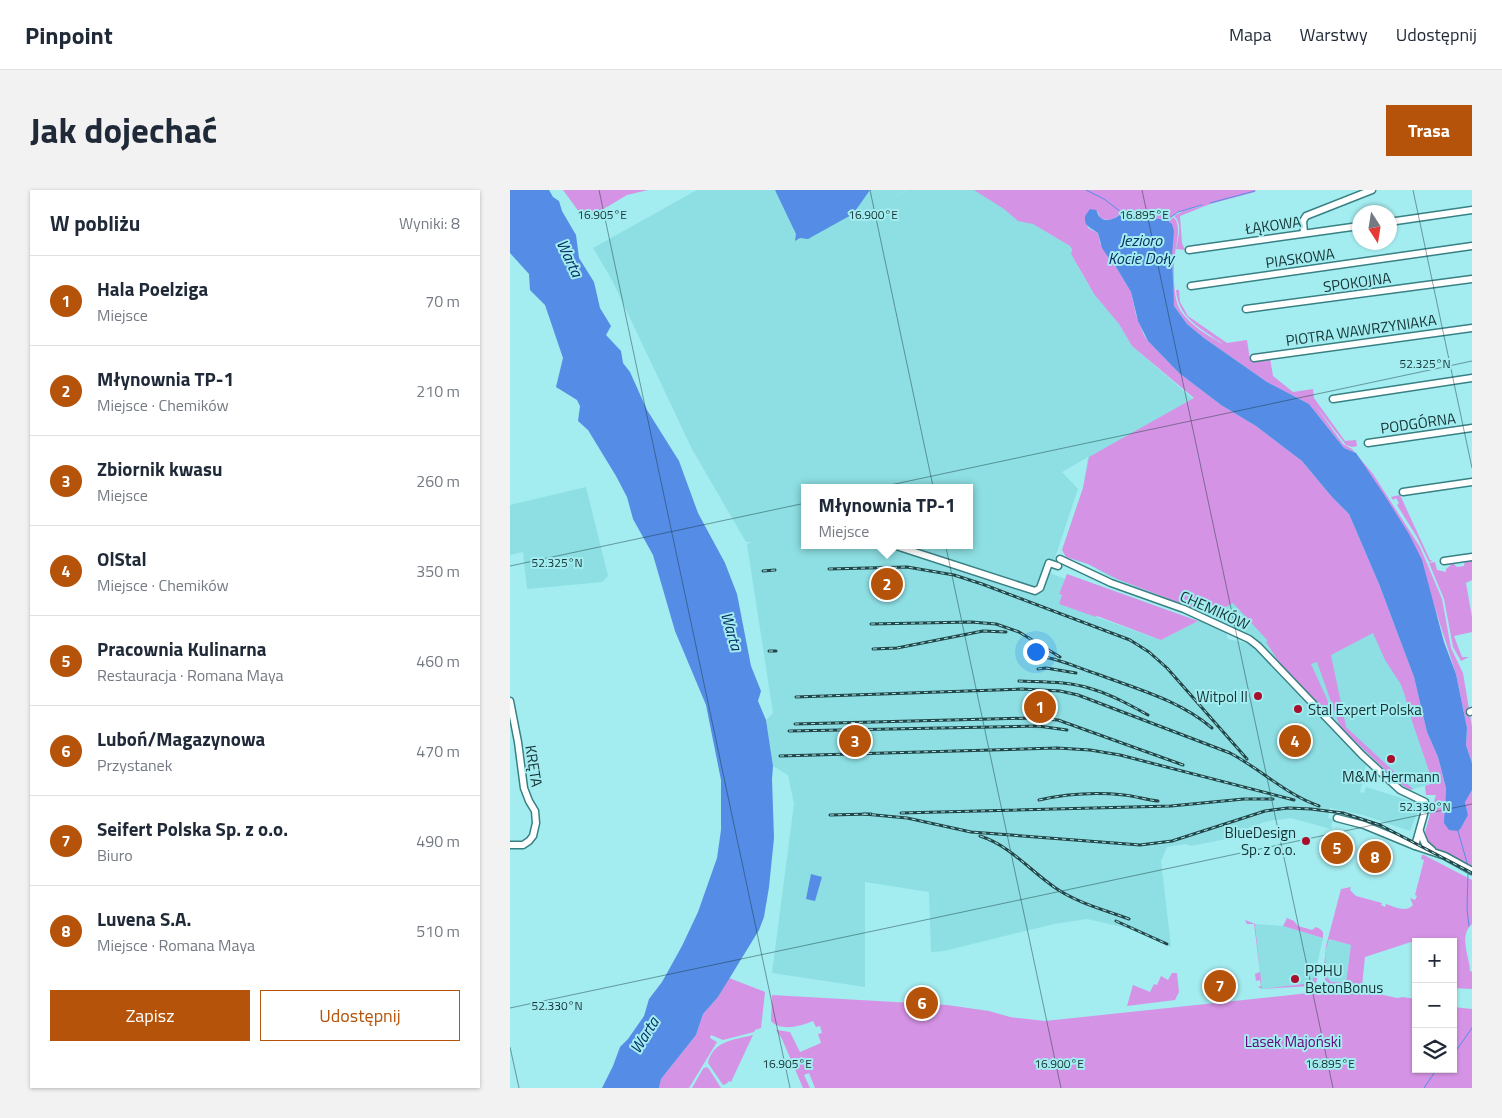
<!DOCTYPE html>
<html lang="pl">
<head>
<meta charset="utf-8">
<style>
  :root { --surface:#fff; --page:#f2f2f3; --text:#1f2937; --muted:#747a83; --line:#e0e1e3; --accent:#b45309 }
  body { margin:0; font-family:"Titillium Web",sans-serif; background:var(--page); color:var(--text) }
  .controls { position:absolute; right:15px; bottom:15px; display:grid; overflow:hidden; border-radius:0px; box-shadow:0 1px 4px #0004 }
  .controls button { width:45px; height:45px; display:grid; place-items:center; padding:0; border:0; border-bottom:1px solid var(--line); background:var(--surface); color:var(--text); font:25px sans-serif }
  .compass { position:absolute; left:842px; top:15px; width:45px; height:45px; border-radius:50%; background:var(--surface); box-shadow:0 1px 4px #0004; rotate:168deg }
  .you { position:absolute; left:525px; top:461px; width:18px; height:18px; margin:-12px; border:4px solid #fff; border-radius:50%; background:#1a73e8; box-shadow:0 0 0 8px #1a73e833 }
  .badge { display:grid; place-items:center; width:32px; height:32px; border-radius:50%; background:var(--accent); color:#fff; font-size:16px; font-weight:700 }
  .pin { position:absolute; translate:-50% -50%; border:2px solid #fff; box-shadow:0 1px 5px #0006 }
  .popup { position:absolute; left:291px; top:294px; width:172px; height:65px; box-sizing:border-box; display:grid; place-content:center; border-radius:0px; background:var(--surface); filter:drop-shadow(0 1px 4px #0005); font-size:16px; white-space:nowrap; color:var(--muted) }
  .popup b { font-size:19px; color:var(--text) }
  .popup::after { content:''; position:absolute; left:50%; top:100%; margin-left:-10px; border:10px solid transparent; border-top-color:var(--surface) }
  .list { margin:0; padding:0; list-style:none }
  h2 { display:flex; justify-content:space-between; align-items:center; height:65px; margin:0; padding:0 20px; font-size:21px }
  h2 small { font-size:16px; font-weight:400; color:var(--muted) }
  .list li { display:grid; grid-template-columns:32px 1fr auto; gap:15px; align-items:center; box-sizing:border-box; height:90px; padding:0 20px; border-top:1px solid var(--line) }
  .list b { display:block; font-size:19px; white-space:nowrap }
  .list p { margin:0; font-size:16px; white-space:nowrap; color:var(--muted) }
  .list em { font-size:16px; font-style:normal; color:var(--muted) }
  .actions { display:flex; gap:10px; padding:15px 20px }
  .actions a { flex:1; padding:11px 0; border:1px solid var(--accent); border-radius:0px; text-align:center; font-size:18px; color:var(--accent) }
  .actions .main { background:var(--accent); color:#fff }
  .icon { flex:none; width:28px; height:28px; fill:none; stroke:currentColor; stroke-width:2; stroke-linecap:round; stroke-linejoin:round }
  .map { position:relative; flex:none; width:962px; height:898px; overflow:hidden; border-radius:0px }
  header { display:flex; align-items:center; gap:30px; box-sizing:border-box; height:70px; padding:0 25px; background:var(--surface); border-bottom:1px solid var(--line) }
  header strong { font-size:24px }
  nav { display:flex; gap:28px; margin-inline-start:auto; font-size:18px }
  .intro { display:flex; align-items:center; justify-content:space-between; box-sizing:border-box; height:120px; padding:0 30px }
  h1 { margin:0; font-size:35px }
  .button { padding:12px 22px; border-radius:0px; background:var(--accent); color:#fff; font-size:18px; font-weight:700 }
  main { display:flex; gap:30px; padding:0 30px }
  aside { flex:1; background:var(--surface); border-radius:0px; box-shadow:0 1px 4px #0004 }
  .map>svg:first-child { display:block }
</style>
</head>
<body>
<header>
<strong>Pinpoint</strong>
<nav><a>Mapa</a><a>Warstwy</a><a>Udostępnij</a></nav>
</header>
<div class="intro"><h1>Jak dojechać</h1><a class="button">Trasa</a></div>
<main>
<aside>
<h2>W pobliżu<small>Wyniki: 8</small></h2>
<ul class="list">
<li><span class="badge">1</span><div><b>Hala Poelziga</b><p>Miejsce</p></div><em>70 m</em></li>
<li><span class="badge">2</span><div><b>Młynownia TP-1</b><p>Miejsce · Chemików</p></div><em>210 m</em></li>
<li><span class="badge">3</span><div><b>Zbiornik kwasu</b><p>Miejsce</p></div><em>260 m</em></li>
<li><span class="badge">4</span><div><b>OlStal</b><p>Miejsce · Chemików</p></div><em>350 m</em></li>
<li><span class="badge">5</span><div><b>Pracownia Kulinarna</b><p>Restauracja · Romana Maya</p></div><em>460 m</em></li>
<li><span class="badge">6</span><div><b>Luboń/Magazynowa</b><p>Przystanek</p></div><em>470 m</em></li>
<li><span class="badge">7</span><div><b>Seifert Polska Sp. z o.o.</b><p>Biuro</p></div><em>490 m</em></li>
<li><span class="badge">8</span><div><b>Luvena S.A.</b><p>Miejsce · Romana Maya</p></div><em>510 m</em></li>
</ul>
<div class="actions"><a class="main">Zapisz</a><a>Udostępnij</a></div>
</aside>
<div class="map">
<svg width="962" height="898" viewBox="0 0 962 898">
  <rect width="100%" height="100%" fill="#a3ecef"/>
  <!-- built -->
  <g fill="#8ddfe3" fill-rule="evenodd">
    <path d="M 187,0 L 396,0 L 380,10 L 397,0 L 467,0 L 560,56 L 562,59 L 561,64 L 579,96 L 609,134 L 622,156 L 820,328 L 894,503 L 923,593 L 897,601 L 891,597 L 845,554 L 745,448 L 695,424 L 598,386 L 578,374 L 556,367 L 552,360 L 573,298 L 578,267 L 552,282 L 568,299 L 540,383 L 555,389 L 549,404 L 586,427 L 651,450 L 690,430 L 716,443 L 718,449 L 737,453 L 744,458 L 856,575 L 850,602 L 854,603 L 856,597 L 911,614 L 900,641 L 853,625 L 820,618 L 818,628 L 825,630 L 825,632 L 822,632 L 821,639 L 781,628 L 758,631 L 729,641 L 729,644 L 721,645 L 721,648 L 681,656 L 676,654 L 657,657 L 651,671 L 661,757 L 617,738 L 577,729 L 544,734 L 434,761 L 421,762 L 419,702 L 355,692 L 355,797 L 262,783 L 284,614 L 278,585 L 263,576 L 256,530 L 263,523 L 237,354 L 242,352 L 236,352 L 182,259 L 102,90 L 83,58 ZM 294,298 L 460,298 L 460,355 L 294,355 Z"/>
    <polygon points="76,297 98,386 92,392 17,399 13,362 0,365 0,315"/>
    <polygon points="745,734 773,736 813,748 803,793 752,799"/>
    <polygon points="819,749 841,755 836,793 821,792 816,786 815,763"/>
  </g>
  <!-- green -->
  <g fill="#d593e5">
    <polygon points="53,0 138,0 117,5 75,30"/>
    <path d="M 464,0 L 745,0 L 745,2 L 700,14 L 670,26 L 672,53 L 675,60 L 666,59 C 668,48 673,34 664,26 L 673,21 L 692,16 L 692,15 L 667,22 L 657,30 L 639,29 L 629,26 L 616,24 L 613,21 C 605,27 604,33 590,28 L 588,22 L 581,19 L 575,26 L 578,38 L 588,43 L 590,53 L 598,67 L 603,72 L 621,102 L 626,125 L 634,145 L 638,151 L 669,183 L 711,215 L 746,236 L 792,271 L 822,307 L 839,324 L 869,394 L 904,487 L 917,542 L 928,567 L 936,598 L 934,622 L 951,638 L 958,625 L 955,611 L 962,600 L 962,677 L 918,654 L 915,642 L 926,605 L 916,605 L 915,596 L 923,593 L 902,531 L 894,503 L 890,493 L 875,470 L 863,443 L 821,465 L 836,537 L 903,599 L 900,600 L 889,593 L 830,537 L 807,472 L 801,474 L 817,509 L 824,531 L 769,472 L 756,452 L 758,451 L 723,413 L 701,425 L 607,389 L 578,374 L 556,367 L 552,360 L 573,298 L 579,267 L 684,208 L 622,156 L 609,134 L 584,104 L 561,64 L 562,59 L 560,56 L 523,34 L 508,31 L 494,19 Z"/>
    <path d="M 663,27 C 666,30 666,29 667,33 C 670,43 666,54 665,64 C 663,77 663,106 669,118 C 677,133 698,146 713,154 L 709,151 L 710,150 L 708,151 C 688,136 668,127 666,100 L 669,100 L 670,112 L 678,126 L 717,153 L 737,150 L 740,170 L 760,168 L 763,186 L 783,202 L 803,199 L 804,208 L 835,251 L 846,250 L 847,256 L 842,257 L 836,255 L 805,215 L 833,254 L 842,259 L 863,284 L 910,357 L 932,409 L 941,458 L 953,483 L 962,537 L 962,573 L 956,555 L 957,538 L 946,484 L 924,415 L 846,263 L 834,258 L 799,214 L 757,192 L 694,148 L 677,134 L 664,116 L 663,111 L 662,58 L 659,32 Z"/>
    <polygon points="890,305 920,370 923,371 919,372 907,347 887,315 889,313 886,308 883,310 881,307"/>
    <polygon points="962,369 962,390 956,393 962,427 962,442 944,446 952,467 959,467 951,471 943,457 934,409 919,373 925,372 927,380 936,382 936,379 943,373 947,377 954,376 955,371"/>
    <polygon points="557,384 688,431 651,450 587,426 586,427 549,414 552,405 549,404"/>
    <path d="M 912,665 L 914,665 L 962,690 L 962,734 C 948,746 960,767 960,781 L 962,782 L 962,799 L 943,798 L 943,752 L 906,752 L 906,760 L 904,751 L 855,767 L 852,796 L 821,795 L 815,790 L 814,779 L 816,779 L 816,786 L 821,792 L 836,793 L 841,755 L 819,749 L 815,763 L 816,776 L 814,776 L 816,756 L 831,699 L 841,697 L 840,700 L 846,706 L 872,713 L 871,715 L 875,717 L 876,714 C 885,717 897,723 903,715 L 900,708 L 905,710 L 907,706 L 905,705 L 914,670 L 911,669 Z"/>
    <polygon points="777,728 784,731 788,736 802,740 806,737 810,739 813,742 813,748 773,736"/>
    <polygon points="735,730 745,734 752,799 802,793 805,780 808,786 806,793 800,796 752,799 748,797 751,796 750,790 746,791 745,784 750,782 744,734 737,734"/>
    <polygon points="662,783 667,783 669,802 665,810 617,816 623,795 640,802 644,794 647,795 651,786 658,790"/>
    <polygon points="219,788 255,802 251,838 245,840 244,842 213,850 201,845 200,848 207,852 179,898 149,898 151,889 186,845 193,824 208,807"/>
    <path d="M 799,803 L 869,804 L 887,808 L 893,807 L 906,809 L 906,879 L 943,879 L 943,817 L 962,819 L 962,898 L 305,898 L 299,883 L 294,885 L 300,898 L 293,898 L 272,849 L 266,840 L 280,842 L 290,862 L 311,853 L 308,844 L 312,843 L 310,836 L 306,837 L 303,831 C 291,836 271,842 261,831 L 262,805 L 437,815 L 479,821 L 500,827 L 535,831 Z"/>
    <path d="M 243,845 L 221,892 L 219,891 L 216,894 L 213,895 L 198,873 C 203,851 223,850 243,845 Z"/>
    <polygon points="196,877 199,879 211,898 182,898 193,879"/>
  </g>
  <!-- water -->
  <g fill="#558ce6">
    <polygon points="0,0 39,0 43,7 49,11 52,21 66,45 69,68 84,92 90,118 101,136 96,145 111,161 113,173 120,182 137,220 169,271 188,323 215,373 227,404 241,476 251,501 248,511 256,530 263,576 262,589 264,648 259,697 254,727 249,740 208,807 193,824 186,845 151,889 149,898 92,898 103,876 110,857 118,849 134,826 139,809 152,792 172,756 188,722 207,668 211,640 211,590 196,515 165,441 143,365 123,329 117,307 106,286 78,240 68,231 70,216 67,210 46,197 53,168 35,115 20,100 19,84 0,63"/>
    <polygon points="265,0 360,0 343,24 298,49 290,48 285,51 286,44"/>
    <path d="M 580,19 L 586,20 C 588,23 588,26 591,28 C 597,33 609,28 612,21 C 623,28 643,28 657,30 L 661,27 L 659,32 L 662,34 L 664,41 L 662,65 L 664,116 L 677,134 L 694,148 L 757,192 L 799,214 L 834,258 L 846,263 L 875,306 L 899,344 L 912,370 L 934,452 L 946,484 L 957,538 L 956,555 L 962,573 L 962,600 L 955,612 L 958,625 L 951,638 L 948,641 L 939,640 L 934,633 L 936,598 L 928,567 L 917,542 L 904,487 L 869,394 L 839,324 L 822,307 L 792,271 L 746,236 L 711,215 L 669,183 L 638,151 L 628,131 L 621,102 L 603,72 L 598,67 L 592,58 L 588,43 C 580,37 574,37 575,26 Z"/>
    <polygon points="301,684 312,687 305,711 296,709"/>
  </g>
  <g fill="none" stroke-linecap="round" stroke-linejoin="round">
    <!-- stream -->
    <g stroke="#558ce6" stroke-width="1">
      <polyline points="576,0 594,9 611,22"/>
      <polyline points="700,13 745,1"/>
      <polyline points="661,27 668,22 692,15"/>
      <polyline points="948,641 958,676"/>
      <polyline points="958,682 957,719 959,736"/>
      <polyline points="943,865 962,838"/>
      <polyline points="914,898 927,879"/>
    </g>
    <defs>
      <g id="street">
        <polyline points="879,32 962,20"/>
        <polyline points="794,43 793,31 796,26 862,0"/>
        <polyline points="679,60 849,36"/>
        <polyline points="681,96 962,56"/>
        <polyline points="736,119 962,89"/>
        <polyline points="744,168 962,138"/>
        <polyline points="823,209 962,188"/>
        <polyline points="858,253 962,238"/>
        <polyline points="893,302 962,292"/>
        <polyline points="383,355 525,401 530,398 539,373 548,376"/>
        <polyline points="550,369 601,393 674,419 739,449 748,456 852,565 890,600 915,612 914,624 905,656"/>
        <polyline points="934,371 962,367"/>
        <polyline points="0,511 8,552 14,598 19,611 25,621 26,633 23,646 19,651 13,655 0,655"/>
        <polyline points="960,522 962,521"/>
        <polyline points="827,628 854,635 905,656 935,666 962,681"/>
        <polyline points="910,642 915,654 922,660"/>
      </g>
    </defs>
    <!-- street casing -->
    <use href="#street" stroke="#388084" stroke-width="9"/>
    <!-- street -->
    <use href="#street" stroke="#fff" stroke-width="6"/>
    <defs>
      <g id="rail">
        <polyline points="319,379 397,377 444,385 472,394 620,450 639,462 657,478 737,569"/>
        <polyline points="253,381 265,380"/>
        <polyline points="361,434 461,432 486,434 509,442 550,467"/>
        <polyline points="363,459 387,458 473,441 496,442"/>
        <polyline points="259,461 266,461"/>
        <path d="M 528,466 C 548,468 568,478 587,484 C 627,499 669,510 702,538"/>
        <polyline points="528,479 536,478 566,483"/>
        <path d="M 509,491 C 533,492 559,491 582,499 C 602,505 620,515 638,525"/>
        <path d="M 286,507 L 512,499 L 550,501 L 568,505 L 720,563 C 752,580 775,604 809,616"/>
        <polyline points="285,534 522,528 548,530 673,575"/>
        <polyline points="279,541 528,536 557,540"/>
        <polyline points="270,566 547,558 580,560 610,565 784,610"/>
        <path d="M 529,610 C 556,604 586,602 614,605 C 625,606 637,610 648,611"/>
        <polyline points="391,623 661,616 734,609 763,609"/>
        <polyline points="354,624 397,628 461,642 630,655 662,651 755,621 778,618 801,619 833,623 870,635 962,683"/>
        <polyline points="320,625 361,624"/>
        <path d="M 470,646 C 501,656 520,681 547,699 C 568,713 595,720 619,729"/>
        <polyline points="606,731 657,754"/>
      </g>
    </defs>
    <!-- rail casing -->
    <use href="#rail" stroke="#244648" stroke-width="3"/>
    <!-- rail -->
    <use href="#rail" stroke="#a3ecef" stroke-width="1" stroke-dasharray="4" stroke-linecap="butt"/>
  </g>
  <!-- ticks -->
  <path fill="none" stroke="#153335" stroke-width="1" stroke-opacity="0.45" d="M 89,0 L 280,898M 360,0 L 551,898M 632,0 L 823,898M 903,0 L 962,278M 0,376 L 962,171M 0,818 L 962,614M 0,857 L 9,898"/>
  <!-- markers -->
  <g fill="#a70f2d" stroke="#a3ecef" stroke-width="2">
    <circle cx="748" cy="506" r="5"/>
    <circle cx="788" cy="519" r="5"/>
    <circle cx="881" cy="569" r="5"/>
    <circle cx="796" cy="651" r="5"/>
    <circle cx="785" cy="789" r="5"/>
  </g>
  <g text-anchor="middle" dominant-baseline="central" stroke-width="4" stroke-linejoin="round" paint-order="stroke">
    <!-- street labels -->
    <g font-size="15" fill="#153335" stroke="#a3ecef">
      <text transform="translate(763 35) rotate(-8)">ŁĄKOWA</text>
      <text transform="translate(790 68) rotate(-8)">PIASKOWA</text>
      <text transform="translate(847 92) rotate(-8)">SPOKOJNA</text>
      <text transform="translate(851 140) rotate(-8)">PIOTRA WAWRZYNIAKA</text>
      <text transform="translate(908 233) rotate(-8)">PODGÓRNA</text>
      <text transform="translate(705 420) rotate(24)">CHEMIKÓW</text>
      <text transform="translate(24 576) rotate(81)">KRĘTA</text>
    </g>
    <!-- poi labels -->
    <g font-size="15" fill="#153335" stroke="#a3ecef" text-anchor="end">
      <text x="738" y="506">Witpol II</text>
      <text x="798" y="519" text-anchor="start">Stal Expert Polska</text>
      <text x="881" y="586" text-anchor="middle">M&amp;M Hermann</text>
      <text x="786" y="642">BlueDesign<tspan x="786" dy="17">Sp. z o.o.</tspan></text>
      <text x="795" y="780" text-anchor="start">PPHU<tspan x="795" dy="17">BetonBonus</tspan></text>
    </g>
    <!-- park labels -->
    <g font-size="15" fill="#660279" stroke="#a3ecef">
      <text x="783" y="851">Lasek Majoński</text>
    </g>
    <!-- water labels -->
    <g font-size="16" font-style="italic" fill="#092c64" stroke="#a3ecef">
      <text x="631" y="50">Jezioro<tspan x="631" dy="18">Kocie Doły</tspan></text>
      <text transform="translate(60 68) rotate(65)">Warta</text>
      <text transform="translate(222 441) rotate(74)">Warta</text>
      <text transform="translate(134 845) rotate(-58)">Warta</text>
    </g>
  </g>
  <g font-size="12" text-anchor="middle" fill="#153335" stroke="#a3ecef" stroke-width="4" stroke-linejoin="round" paint-order="stroke">
    <text x="92" y="29">16.905°E</text>
    <text x="363" y="29">16.900°E</text>
    <text x="634" y="29">16.895°E</text>
    <text x="915" y="178">52.325°N</text>
    <text x="47" y="377">52.325°N</text>
    <text x="915" y="621">52.330°N</text>
    <text x="47" y="820">52.330°N</text>
    <text x="277" y="878">16.905°E</text>
    <text x="549" y="878">16.900°E</text>
    <text x="820" y="878">16.895°E</text>
  </g>
</svg>
<div class="controls">
<button>+</button>
<button>−</button>
<button><svg class="icon" aria-label="layers" viewBox="0 0 24 24"><path d="M12 4l9 5-9 5-9-5zM3 14l9 5 9-5"/></svg></button>
</div>
<svg class="compass" viewBox="-18 -18 36 36"><path d="M0-13l5 13h-10z" fill="#e53935"/><path d="M0 13l5-13h-10z" fill="#747a83"/></svg>
<div class="you"></div>
<div class="pin badge" style="left:530px;top:517px">1</div>
<div class="pin badge" style="left:377px;top:394px">2</div>
<div class="popup"><b>Młynownia TP-1</b>Miejsce</div>
<div class="pin badge" style="left:345px;top:551px">3</div>
<div class="pin badge" style="left:785px;top:551px">4</div>
<div class="pin badge" style="left:827px;top:658px">5</div>
<div class="pin badge" style="left:412px;top:813px">6</div>
<div class="pin badge" style="left:710px;top:796px">7</div>
<div class="pin badge" style="left:865px;top:667px">8</div>
</div>
</main>
</body>
</html>
